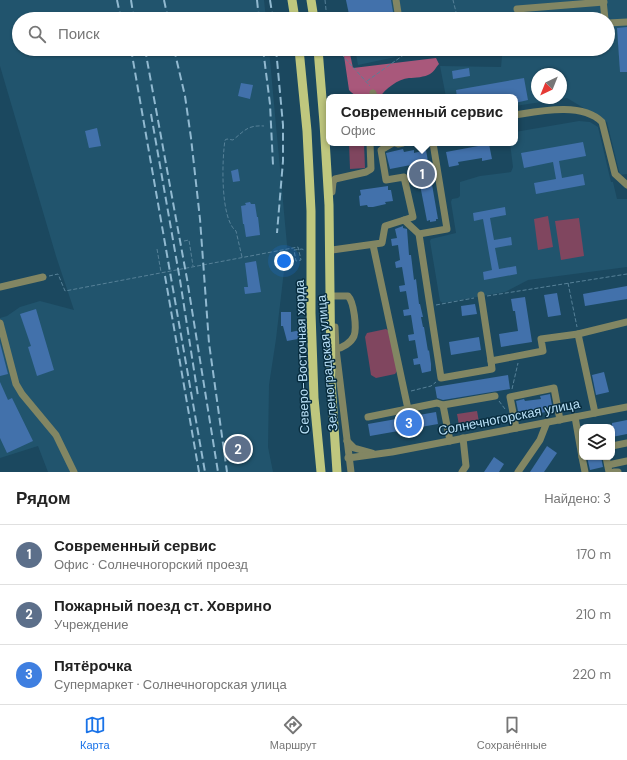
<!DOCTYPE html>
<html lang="ru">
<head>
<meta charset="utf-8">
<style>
  :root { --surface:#fff; --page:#f2f2f2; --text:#222; --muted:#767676; --line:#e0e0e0; --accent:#1a73e8 }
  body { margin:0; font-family:"DM Sans",sans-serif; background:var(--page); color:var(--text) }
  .controls { position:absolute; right:12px; bottom:12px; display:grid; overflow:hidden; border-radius:8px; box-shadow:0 1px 3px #0004 }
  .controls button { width:36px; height:36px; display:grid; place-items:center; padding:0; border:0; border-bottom:1px solid var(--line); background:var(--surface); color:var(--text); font:20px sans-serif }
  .compass { position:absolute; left:531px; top:68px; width:36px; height:36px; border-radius:50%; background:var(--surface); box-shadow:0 1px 3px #0004; rotate:223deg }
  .you { position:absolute; left:284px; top:261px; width:14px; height:14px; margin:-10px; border:3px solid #fff; border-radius:50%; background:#1a73e8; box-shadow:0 0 0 6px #1a73e833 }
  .badge { display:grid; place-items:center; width:26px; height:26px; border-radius:50%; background:var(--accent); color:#fff; font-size:13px; font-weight:700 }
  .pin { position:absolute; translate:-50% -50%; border:2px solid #fff; box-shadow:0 1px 4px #0006 }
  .popup { position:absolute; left:326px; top:94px; width:192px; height:52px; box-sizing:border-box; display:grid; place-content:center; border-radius:8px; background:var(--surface); filter:drop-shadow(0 1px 3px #0005); font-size:13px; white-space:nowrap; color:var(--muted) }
  .popup b { font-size:15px; color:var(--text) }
  .popup::after { content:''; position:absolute; left:50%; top:100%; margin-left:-8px; border:8px solid transparent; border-top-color:var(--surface) }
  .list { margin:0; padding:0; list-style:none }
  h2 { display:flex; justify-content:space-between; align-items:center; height:52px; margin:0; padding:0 16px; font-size:17px }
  h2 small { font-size:13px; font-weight:400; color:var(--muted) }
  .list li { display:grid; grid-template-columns:26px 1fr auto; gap:12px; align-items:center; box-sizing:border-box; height:60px; padding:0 16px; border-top:1px solid var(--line) }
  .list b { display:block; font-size:15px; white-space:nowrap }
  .list p { margin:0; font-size:13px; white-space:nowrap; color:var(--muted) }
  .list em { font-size:13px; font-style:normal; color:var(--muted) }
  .icon { flex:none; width:22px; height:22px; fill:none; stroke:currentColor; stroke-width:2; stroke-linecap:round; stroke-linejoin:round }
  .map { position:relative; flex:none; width:627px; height:472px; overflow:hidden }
  .search { position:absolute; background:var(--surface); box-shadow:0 1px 3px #0004; left:12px; right:12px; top:12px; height:44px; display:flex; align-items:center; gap:10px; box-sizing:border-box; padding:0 14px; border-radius:22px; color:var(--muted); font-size:15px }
  .sheet { height:232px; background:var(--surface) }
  nav { display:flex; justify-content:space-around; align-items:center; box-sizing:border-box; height:56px; border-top:1px solid var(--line); background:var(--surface); font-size:11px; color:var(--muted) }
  nav a { display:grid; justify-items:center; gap:2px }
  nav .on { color:var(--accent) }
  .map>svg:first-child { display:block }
</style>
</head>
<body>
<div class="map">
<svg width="627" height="472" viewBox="0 0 627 472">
  <rect width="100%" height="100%" fill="#1b485f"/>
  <!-- built -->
  <g fill="#21546d" fill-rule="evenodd">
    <polygon points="0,0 264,0 266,19 19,19 19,49 269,49 287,245 276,339 269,385 268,447 273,472 48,472 38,446 0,458 0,318 7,316 20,307 40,301 74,310 56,256 0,66"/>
    <path d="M 346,0 L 627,0 L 627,174 L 620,175 L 607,122 L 567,98 L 515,106 L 515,97 L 446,97 L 440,66 L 501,67 L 502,56 L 507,49 L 608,49 L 608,19 L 350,19 ZM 537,74 L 561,74 L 561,98 L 537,98 Z"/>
    <polygon points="355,49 433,49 358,65"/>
    <polygon points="579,121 590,122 598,127 611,182 613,182 617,199 627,199 627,267 528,280 505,292 443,303 440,301 430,241 431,239 456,233 451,202 452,199 458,198 460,196 460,182 480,176 511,172 513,167 510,143 515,143 515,132"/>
  </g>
  <!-- green -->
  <g fill="#80465f">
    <polygon points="349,143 364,143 365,168 350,169"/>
    <polygon points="548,216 553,247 538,250 534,219"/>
    <polygon points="579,218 584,256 561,260 555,221"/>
    <polygon points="386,329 390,332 397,371 395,374 376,378 371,375 365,337 367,333"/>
    <polygon points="477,411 479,422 459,425 457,414"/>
  </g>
  <!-- forest -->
  <path fill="#a9587b" d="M 343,49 L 349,49 L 353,68 L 436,58 L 439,64 C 436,67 434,72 430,74 C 425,77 415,78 409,78 C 398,79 385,89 380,97 C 369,97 356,99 349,90 Z"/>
  <!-- building -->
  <g fill="#4271ab">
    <polygon points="346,0 391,0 393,12 350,19"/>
    <polygon points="627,27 627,72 620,72 617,28"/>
    <polygon points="469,68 470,76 453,79 452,71"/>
    <polygon points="524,78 528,100 515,103 515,97 457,97 456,90"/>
    <polygon points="241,83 253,85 250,99 238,96"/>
    <polygon points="97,128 101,146 89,148 85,131"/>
    <polygon points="583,142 586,156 559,161 562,178 583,174 585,185 536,194 534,183 556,179 553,162 524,168 521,153"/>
    <polygon points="489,144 492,159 482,161 482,158 458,162 459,165 449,167 446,152"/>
    <polygon points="403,149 404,152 414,150 414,153 426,150 438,219 436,219 436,221 430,222 430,220 427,221 416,164 390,169 386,153"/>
    <polygon points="238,169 240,181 233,182 231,171"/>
    <polygon points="388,186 388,190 391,190 393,201 385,202 386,204 373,207 368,207 367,205 360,206 359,196 361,195 360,190"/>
    <polygon points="250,202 251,204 255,204 257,217 258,217 260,235 246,237 244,224 243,224 241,206 246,205 245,203"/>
    <polygon points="505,207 506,215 490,218 494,240 511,237 512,245 495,248 499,269 516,266 517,274 484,280 483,272 492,270 483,219 474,221 473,213"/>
    <polygon points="403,226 403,228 407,229 409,255 411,255 414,280 416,279 419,304 420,304 423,317 421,317 423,327 424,327 428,351 429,350 431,364 431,371 422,373 420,364 414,365 413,359 418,358 415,340 409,341 408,335 414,334 411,315 404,316 403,310 409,309 406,291 400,292 399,286 405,285 402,267 396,268 395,262 400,260 398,245 392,246 391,239 397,238 395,229"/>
    <polygon points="256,261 261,292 245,294 244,287 248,287 245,263"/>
    <polygon points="627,286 627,299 585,306 583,294"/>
    <polygon points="557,293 561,315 548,317 544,295"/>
    <polygon points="525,297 532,342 501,347 499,334 518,331 515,311 513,311 511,299"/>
    <polygon points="475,304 477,314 462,316 461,306"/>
    <polygon points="36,309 54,370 37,376 28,347 31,346 20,314"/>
    <polygon points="281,312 291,312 291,332 301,330 303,338 287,341 283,326 281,326"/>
    <polygon points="479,337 481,350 451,355 449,342"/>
    <polygon points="0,343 8,374 0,376"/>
    <polygon points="604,372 609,392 596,395 592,375"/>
    <polygon points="508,375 510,389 443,400 437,398 435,387"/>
    <polygon points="0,382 8,400 12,398 33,441 7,453 0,438"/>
    <polygon points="550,394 553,411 519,416 516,401 524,399 525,401 541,399 540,396"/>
    <polygon points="436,412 438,424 370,436 368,424"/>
    <polygon points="627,420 627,434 612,437 612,423"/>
    <polygon points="547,446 557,453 544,472 530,472"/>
    <polygon points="494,457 504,464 499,472 484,472"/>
    <polygon points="587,457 601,457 603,467 590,470"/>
  </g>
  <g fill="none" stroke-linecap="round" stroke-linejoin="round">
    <!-- path -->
    <g stroke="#568198" stroke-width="1" stroke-dasharray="4 2" stroke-linecap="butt">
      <polyline points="325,0 327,19"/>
      <polyline points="453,19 457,16 453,0"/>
      <polyline points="338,49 343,56 370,86"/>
      <polyline points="367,81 412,49"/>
      <polyline points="184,241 189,240 193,266"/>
      <polyline points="157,249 161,272"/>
      <path d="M 242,257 L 236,231 C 220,219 222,159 225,140 L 227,139 L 233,140 C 245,130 248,125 264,126"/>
      <polyline points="49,276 58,274 65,291 298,247 301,260 296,261 294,250 302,249 304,250"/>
      <polyline points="568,283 577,327"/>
      <polyline points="487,296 627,274"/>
      <polyline points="436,305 474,298"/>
      <polyline points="512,389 518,363"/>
      <polyline points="411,391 431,386 436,382"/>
      <polyline points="499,401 505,409"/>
    </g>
    <!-- minor -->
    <g stroke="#828663" stroke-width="7">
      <polyline points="396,0 399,19"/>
      <polyline points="603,0 605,19"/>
      <polyline points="517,9 604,2"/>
      <polyline points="608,23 627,22"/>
      <polyline points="373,93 374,97"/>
      <path d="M 515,115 C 540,111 582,102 602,122 L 615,174 L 627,185"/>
      <polyline points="393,143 381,150 386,180 404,177 413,217 404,220"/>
      <polyline points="395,143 398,144 403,143"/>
      <polyline points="332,192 333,182 335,179 366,172 371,169 370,143"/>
      <polyline points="419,234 447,229 433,143"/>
      <polyline points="373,245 408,409"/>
      <polyline points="332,250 382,243 385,226 404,220 419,234 441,378 492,369 491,361 543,351 541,339 578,334 595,413"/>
      <polyline points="0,287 43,277"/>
      <polyline points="481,295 491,361"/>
      <path d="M 333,296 L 348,296 C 354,302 357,328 354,336 C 351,343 342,348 336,349"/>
      <polyline points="0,323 16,384 22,394 56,435 74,472"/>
      <polyline points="335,327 336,349 351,472"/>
      <polyline points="578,334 627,322"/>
      <polyline points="443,405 450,441"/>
      <polyline points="368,417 437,403 443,405 495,396"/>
      <polyline points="575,417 582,457"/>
      <polyline points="516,428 510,397 554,388 560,420"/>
      <polyline points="347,441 354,448 372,453"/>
      <polyline points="612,446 627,443"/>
      <polyline points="582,457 585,472"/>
      <polyline points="606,457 609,472"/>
      <polyline points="348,458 392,452 627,407"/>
      <polyline points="608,465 627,461"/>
      <polyline points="462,472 466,466 463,438"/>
      <polyline points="518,472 540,440 547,422"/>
      <polyline points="614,472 618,472"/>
    </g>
    <!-- major -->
    <g stroke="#bfc77e" stroke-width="9">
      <polyline points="292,0 295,19"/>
      <polyline points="311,0 314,19"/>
      <polyline points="299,49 307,131 311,211 311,313 314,398 321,472"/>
      <polyline points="318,49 324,123 329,205 331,381 337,472"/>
    </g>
    <!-- rail -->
    <g stroke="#91b9d0" stroke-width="2" stroke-dasharray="8 4" stroke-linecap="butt">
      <polyline points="117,0 121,19"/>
      <polyline points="131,0 134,19"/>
      <polyline points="164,0 168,19"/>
      <polyline points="257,0 259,19"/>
      <polyline points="270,0 273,19"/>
      <polyline points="131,49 205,472"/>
      <polyline points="145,49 187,279 218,472"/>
      <polyline points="174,49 185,96 191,138 200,219 209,343 227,472"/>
      <polyline points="263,49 270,104 273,165"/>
      <polyline points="276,49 283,125 283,161 277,233"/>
      <polyline points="151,114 180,280 198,396"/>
      <polyline points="165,276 199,472"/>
    </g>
  </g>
  <g text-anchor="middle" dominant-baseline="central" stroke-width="3" stroke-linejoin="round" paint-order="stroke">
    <!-- street labels -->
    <g font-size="13" fill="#b9e0f7" stroke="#082d3f">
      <text transform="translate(302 357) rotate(-92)">Северо-Восточная хорда</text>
      <text transform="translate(327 363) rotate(-95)">Зеленоградская улица</text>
      <text transform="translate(509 417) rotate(-11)">Солнечногорская улица</text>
    </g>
  </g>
</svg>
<div class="controls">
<button><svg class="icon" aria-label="layers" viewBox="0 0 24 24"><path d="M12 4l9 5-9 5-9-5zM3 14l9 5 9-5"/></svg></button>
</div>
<svg class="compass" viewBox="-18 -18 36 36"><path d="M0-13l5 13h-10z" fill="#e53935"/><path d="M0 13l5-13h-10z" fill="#767676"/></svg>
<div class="you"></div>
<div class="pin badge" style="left:422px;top:174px;background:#5c6f8a">1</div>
<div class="popup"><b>Современный сервис</b>Офис</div>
<div class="pin badge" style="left:238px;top:449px;background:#5c6f8a">2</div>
<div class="pin badge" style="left:409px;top:423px;background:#3f7fe0">3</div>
<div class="search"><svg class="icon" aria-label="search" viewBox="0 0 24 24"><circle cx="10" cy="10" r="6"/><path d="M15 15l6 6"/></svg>Поиск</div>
</div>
<section class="sheet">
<h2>Рядом<small>Найдено: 3</small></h2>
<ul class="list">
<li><span class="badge" style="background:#5c6f8a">1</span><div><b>Современный сервис</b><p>Офис · Солнечногорский проезд</p></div><em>170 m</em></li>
<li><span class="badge" style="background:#5c6f8a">2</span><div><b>Пожарный поезд ст. Ховрино</b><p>Учреждение</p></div><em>210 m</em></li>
<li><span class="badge" style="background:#3f7fe0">3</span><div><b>Пятёрочка</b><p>Супермаркет · Солнечногорская улица</p></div><em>220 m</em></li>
</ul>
</section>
<nav>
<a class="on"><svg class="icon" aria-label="map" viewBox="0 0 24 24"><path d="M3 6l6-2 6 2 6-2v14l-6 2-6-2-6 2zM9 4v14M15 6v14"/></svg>Карта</a>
<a><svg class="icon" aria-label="directions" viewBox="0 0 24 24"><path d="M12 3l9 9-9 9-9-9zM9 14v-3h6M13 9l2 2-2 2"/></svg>Маршрут</a>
<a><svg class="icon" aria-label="saved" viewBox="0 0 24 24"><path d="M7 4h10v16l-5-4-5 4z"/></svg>Сохранённые</a>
</nav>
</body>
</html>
